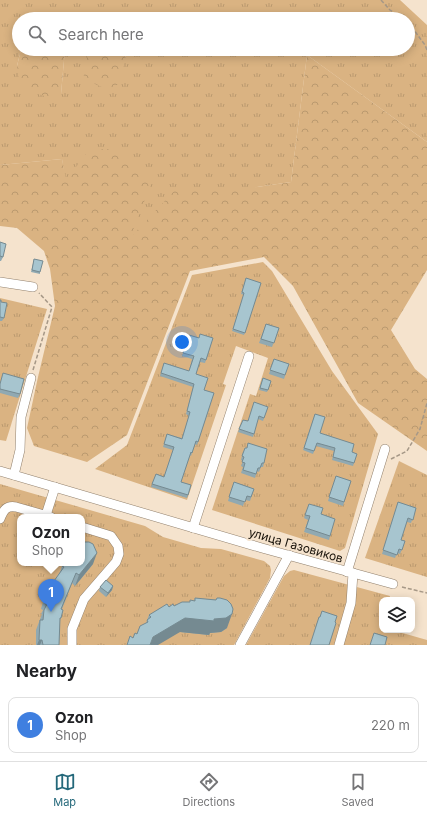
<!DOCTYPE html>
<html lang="en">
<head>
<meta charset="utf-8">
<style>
  :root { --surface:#fff; --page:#f2f2f2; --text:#202124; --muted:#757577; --line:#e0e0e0; --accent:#24687a }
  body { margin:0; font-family:Inter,sans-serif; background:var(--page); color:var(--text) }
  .controls { position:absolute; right:12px; bottom:12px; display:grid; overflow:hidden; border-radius:8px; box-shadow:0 2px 10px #0003 }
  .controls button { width:36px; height:36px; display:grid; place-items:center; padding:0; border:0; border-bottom:1px solid var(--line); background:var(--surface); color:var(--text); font:20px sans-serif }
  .you { position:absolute; left:182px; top:342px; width:14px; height:14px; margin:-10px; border:3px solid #fff; border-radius:50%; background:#1a73e8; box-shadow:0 0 0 6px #1a73e833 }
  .badge { display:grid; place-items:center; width:26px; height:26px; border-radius:50%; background:var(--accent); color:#fff; font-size:13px; font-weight:700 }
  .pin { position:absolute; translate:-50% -33px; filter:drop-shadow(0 1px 2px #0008) }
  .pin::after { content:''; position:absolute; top:21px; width:14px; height:12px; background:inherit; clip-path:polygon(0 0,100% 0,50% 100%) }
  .popup { position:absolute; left:17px; top:514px; width:68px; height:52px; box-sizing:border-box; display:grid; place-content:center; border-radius:8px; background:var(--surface); filter:drop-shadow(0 1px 3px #0005); font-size:13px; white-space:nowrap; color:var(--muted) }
  .popup b { font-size:15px; color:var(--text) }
  .popup::after { content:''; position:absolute; left:50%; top:100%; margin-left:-8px; border:8px solid transparent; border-top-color:var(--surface) }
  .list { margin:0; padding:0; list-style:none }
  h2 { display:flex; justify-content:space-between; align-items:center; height:52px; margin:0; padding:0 16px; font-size:17px }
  h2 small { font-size:13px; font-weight:400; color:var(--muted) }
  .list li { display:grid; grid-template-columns:26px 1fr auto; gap:12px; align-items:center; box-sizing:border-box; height:56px; margin:0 8px 8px; padding:0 8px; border:1px solid var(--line); border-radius:8px }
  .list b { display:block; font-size:15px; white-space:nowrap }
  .list p { margin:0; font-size:13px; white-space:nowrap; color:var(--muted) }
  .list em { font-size:13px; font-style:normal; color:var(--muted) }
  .icon { flex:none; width:22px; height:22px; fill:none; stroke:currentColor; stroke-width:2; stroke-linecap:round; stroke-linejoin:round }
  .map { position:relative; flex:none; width:427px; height:645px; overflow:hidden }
  .search { position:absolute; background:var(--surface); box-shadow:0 2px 10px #0003; left:12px; right:12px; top:12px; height:44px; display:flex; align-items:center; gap:10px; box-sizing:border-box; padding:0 14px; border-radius:22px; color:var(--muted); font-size:15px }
  .sheet { height:116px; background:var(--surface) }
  nav { display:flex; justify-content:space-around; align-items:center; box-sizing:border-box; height:56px; border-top:1px solid var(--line); background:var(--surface); font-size:11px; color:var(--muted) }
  nav a { display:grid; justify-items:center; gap:2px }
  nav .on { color:var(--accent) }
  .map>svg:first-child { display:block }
</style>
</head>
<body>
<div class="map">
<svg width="427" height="645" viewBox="0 0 427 645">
  <defs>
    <pattern id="grass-tufts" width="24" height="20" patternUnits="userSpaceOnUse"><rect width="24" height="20" fill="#dab382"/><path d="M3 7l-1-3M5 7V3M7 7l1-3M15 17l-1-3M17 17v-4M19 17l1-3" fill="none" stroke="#ba996f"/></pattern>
    <pattern id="forest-crowns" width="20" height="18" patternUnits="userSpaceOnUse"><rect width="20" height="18" fill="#dab382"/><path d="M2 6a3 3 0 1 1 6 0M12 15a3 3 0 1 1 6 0" fill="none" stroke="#ba996f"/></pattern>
  </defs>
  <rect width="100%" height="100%" fill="#f5e3cd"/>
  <!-- grass -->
  <g fill="url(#grass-tufts)" fill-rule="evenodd">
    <path d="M 0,0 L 400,0 L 427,25 L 427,142 L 307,55 L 291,182 L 257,187 L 129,240 L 65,180 L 62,159 L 0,165 ZM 19,19 L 408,19 L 408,49 L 123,49 L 126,58 L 87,56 L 90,49 L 65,49 L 61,94 L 17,66 L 21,49 L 19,49 Z"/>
    <polygon points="263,262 272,271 332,371 378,434 345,548 340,551 212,510 250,394 256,396 268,358 236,346 223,384 226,385 187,500 95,469 127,445 192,275"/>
    <polygon points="0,298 47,309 6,441 0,440"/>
    <polygon points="399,461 427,475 427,577 365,558"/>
    <path d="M 0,484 L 145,526 L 163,537 L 201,548 L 221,549 L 264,561 L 270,566 L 271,570 L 270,578 L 234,645 L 0,645 ZM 20,517 L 82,517 L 82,563 L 20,563 Z"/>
    <polygon points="294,570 390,596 389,600 382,600 382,630 392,630 427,640 427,645 246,645 284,576 290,571"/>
  </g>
  <!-- forest -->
  <g fill="url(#forest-crowns)">
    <polygon points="21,49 65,49 61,94 53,99 27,90 20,84 17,66"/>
    <polygon points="90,49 123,49 126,58 118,84 111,91 88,81 82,73 87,56"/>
    <polygon points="307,55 427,142 427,270 391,330 415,369 427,379 427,451 358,403 293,286 264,257 190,271 127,435 87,462 34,446 27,428 38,377 55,306 50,269 44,251 17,228 0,226 0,165 62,159 66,180 90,149 120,149 153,179 130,238 174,191 257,187 291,182"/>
  </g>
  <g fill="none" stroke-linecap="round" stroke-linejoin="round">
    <defs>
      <g id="minor">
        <polyline points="0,282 33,287"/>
        <polyline points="0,471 262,548 393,584"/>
        <polyline points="14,475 20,450 21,417 31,378"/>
        <polyline points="46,515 55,487"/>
        <path d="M 0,519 C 3,511 6,505 16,507 L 51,517"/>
        <polyline points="193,528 249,356"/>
        <polyline points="347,572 385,449"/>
        <polyline points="72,645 72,629 84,599 116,562 119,554 118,546 111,536 82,527"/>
        <polyline points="240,645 289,555"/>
        <polyline points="339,645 351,603 353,573"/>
      </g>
    </defs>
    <!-- minor casing -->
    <use href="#minor" stroke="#92816d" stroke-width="10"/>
    <!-- path -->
    <g stroke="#a69887" stroke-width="1.5" stroke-dasharray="4 2" stroke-linecap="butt">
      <polyline points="381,0 390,10 403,19"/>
      <polyline points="408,22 425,45 427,50"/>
      <polyline points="33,370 52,307 39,293"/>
      <polyline points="391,459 407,451 420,429 427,403"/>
      <polyline points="402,587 427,593"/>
    </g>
    <!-- minor -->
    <use href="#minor" stroke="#fff" stroke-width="9"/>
  </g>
  <!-- wall -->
  <g fill="#90a9b2">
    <polygon points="0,242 3,257 1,261 0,261"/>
    <polygon points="34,259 40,272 40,274 31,272"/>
    <polygon points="246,278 261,283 244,335 232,331 244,295 241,294"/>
    <polygon points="0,300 1,302 4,318 2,321 0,321"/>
    <polygon points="266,324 279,328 272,347 259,343"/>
    <polygon points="189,335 199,338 213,338 205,363 200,362 196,374 204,390 214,393 197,445 195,444 191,456 190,455 181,482 191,485 187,498 151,487 156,474 164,477 173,450 163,447 167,434 182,438 189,416 186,414 193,387 160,376 164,363 189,371 192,359 182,356"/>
    <polygon points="274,359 289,364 284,379 269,374"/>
    <polygon points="263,378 271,381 267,392 259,390"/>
    <polygon points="0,383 20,394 18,398 0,393"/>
    <polygon points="268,407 263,421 258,419 253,437 238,432 243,420 247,421"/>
    <polygon points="315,414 320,433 352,452 357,454 353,466 332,460 334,451 316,446 313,454 303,450"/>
    <polygon points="243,452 264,463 263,467 261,467 259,472 257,471 255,478 241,473 243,467 241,466 243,461 241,460"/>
    <polygon points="336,476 351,481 343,506 328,501"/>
    <polygon points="234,482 254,489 250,501 245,500 243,506 228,501"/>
    <polygon points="398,502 416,508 411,523 407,522 401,540 405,541 400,554 397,553 395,558 382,554"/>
    <polygon points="309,504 321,514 330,536 329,540 304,532 308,520 304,518"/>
    <polygon points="93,564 75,586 72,583 62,609 60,621 59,645 36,645 36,630 42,614 41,614 43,610 41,609 44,598 54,581 59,575 62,566"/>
    <polygon points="113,586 112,590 106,597 99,591 100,587"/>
    <polygon points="195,598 216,600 217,598 227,628 221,632 210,633 209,635 180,632 133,638 146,623 149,615 169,607 190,602 190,600 194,601"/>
  </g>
  <!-- shaded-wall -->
  <g fill="#758a91">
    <polygon points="97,553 93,564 75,586 79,575"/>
    <polygon points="113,586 112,590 106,597 108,593"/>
    <polygon points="232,614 227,628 221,632 210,633 209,635 180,632 158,645 150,645 153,637 185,618"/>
    <polygon points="39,640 42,640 40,645 37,645"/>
  </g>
  <!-- building -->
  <g fill="#a7c5cf" stroke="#758a91">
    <polygon points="0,242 6,244 3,257 0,256"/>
    <polygon points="34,259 43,261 40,272 32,270"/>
    <polygon points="246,278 261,283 245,333 233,329 244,293 242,292"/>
    <polygon points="0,300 1,300 1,302 7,303 4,318 0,317"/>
    <polygon points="266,324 279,328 274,343 261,339"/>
    <polygon points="200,334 213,338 206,360 201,358 196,374 208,378 204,390 214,393 198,442 196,441 192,453 191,452 181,482 191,485 188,495 152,484 156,474 164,477 174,447 164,444 167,434 182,439 190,412 187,411 194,384 161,373 164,363 189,371 194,356 183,353 189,335 199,338"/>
    <polygon points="274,359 289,364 285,375 270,370"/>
    <polygon points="3,373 24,379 20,394 0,389 0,384"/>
    <polygon points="263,378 271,381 268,390 260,388"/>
    <polygon points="254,402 268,407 264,418 259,416 254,434 239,429 243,420 248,421"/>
    <polygon points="315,414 325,417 320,433 354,444 352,452 357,454 354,463 333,457 335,448 317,443 314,451 304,448"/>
    <polygon points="248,443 267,449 264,463 262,463 260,468 258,468 256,474 243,470 245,463 242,462 244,457 242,456 245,448 247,448"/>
    <polygon points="336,476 351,481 344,502 329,497"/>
    <polygon points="234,482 254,489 251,497 247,496 245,502 229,497"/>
    <polygon points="398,502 416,508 413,520 408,518 401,540 405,541 402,550 399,549 397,555 383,550"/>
    <polygon points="309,504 323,508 321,514 335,519 330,536 306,528 310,516 305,515"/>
    <polygon points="83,542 89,542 93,544 97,553 79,575 76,573 61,609 63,610 61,618 60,618 59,645 43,645 42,640 39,640 40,620 43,620 44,610 47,604 45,604 47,599 44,598 52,580 54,581 64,567 62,566 64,563 82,563 82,543"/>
    <polygon points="106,580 113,586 108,593 100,587"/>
    <polygon points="195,598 216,600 217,598 220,598 227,600 231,604 233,609 232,614 226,618 214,619 214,621 185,618 153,637 150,645 127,645 130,636 133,638 135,633 137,634 140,626 148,622 147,620 151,617 149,615 167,604 169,607 173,604 174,606 182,602 190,602 190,600 195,601"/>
    <polygon points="322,611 337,616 335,622 336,623 329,645 310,645 319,617 320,617"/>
    <polygon points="374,633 387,637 385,645 370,645"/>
  </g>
  <g text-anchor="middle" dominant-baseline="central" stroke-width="4" stroke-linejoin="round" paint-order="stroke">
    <!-- street labels -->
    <g font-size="12" fill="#18120a" stroke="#f5e3cd">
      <text transform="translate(296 545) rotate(16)">улица Газовиков</text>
    </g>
  </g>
</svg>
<div class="controls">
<button><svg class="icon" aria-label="layers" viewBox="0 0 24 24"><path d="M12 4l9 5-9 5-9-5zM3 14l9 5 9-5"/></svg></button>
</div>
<div class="you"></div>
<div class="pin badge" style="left:51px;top:612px;background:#3f7fe0">1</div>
<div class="popup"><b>Ozon</b>Shop</div>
<div class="search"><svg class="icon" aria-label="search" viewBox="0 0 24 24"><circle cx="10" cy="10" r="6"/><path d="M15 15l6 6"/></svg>Search here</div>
</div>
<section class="sheet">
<h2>Nearby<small></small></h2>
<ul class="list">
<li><span class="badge" style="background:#3f7fe0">1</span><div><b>Ozon</b><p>Shop</p></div><em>220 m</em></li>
</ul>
</section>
<nav>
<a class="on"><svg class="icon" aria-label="map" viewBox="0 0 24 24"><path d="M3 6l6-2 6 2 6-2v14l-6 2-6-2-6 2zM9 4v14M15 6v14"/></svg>Map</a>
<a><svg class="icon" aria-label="directions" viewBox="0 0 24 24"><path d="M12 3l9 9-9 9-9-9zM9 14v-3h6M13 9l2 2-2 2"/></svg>Directions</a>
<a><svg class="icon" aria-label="saved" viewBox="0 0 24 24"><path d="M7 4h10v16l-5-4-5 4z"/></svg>Saved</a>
</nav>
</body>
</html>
